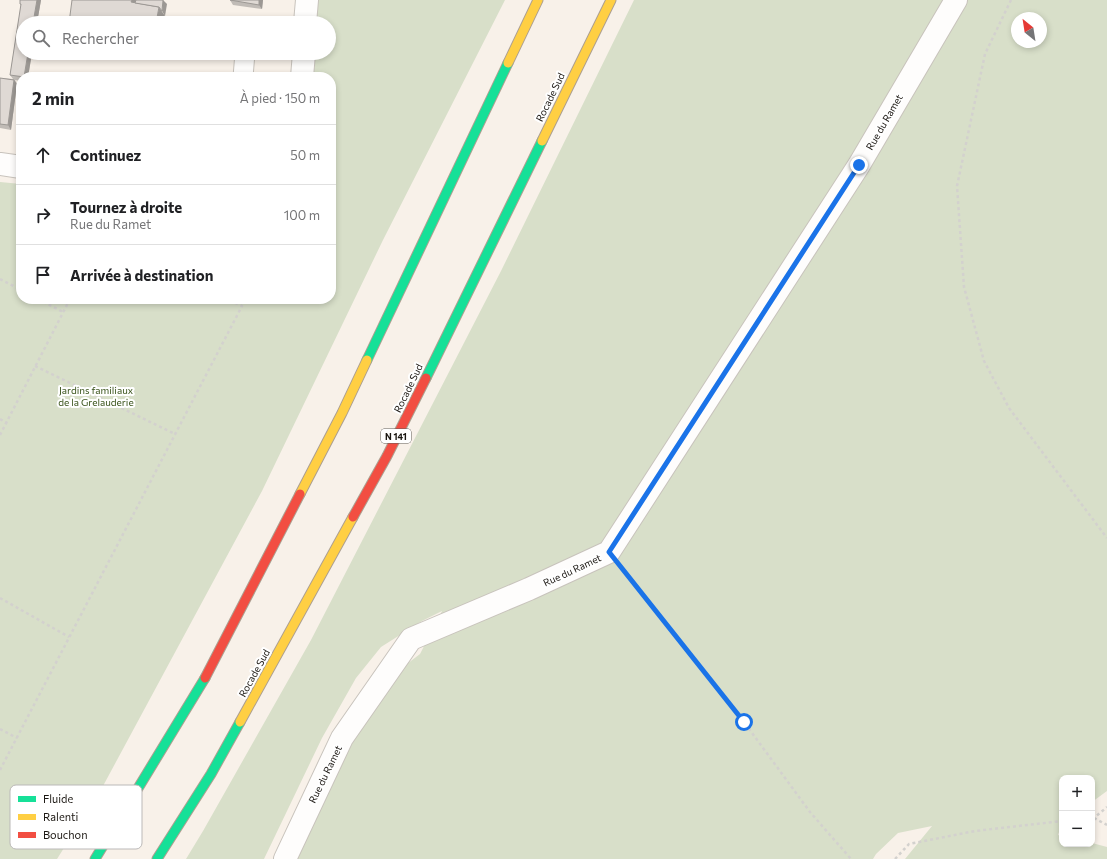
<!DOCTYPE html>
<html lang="fr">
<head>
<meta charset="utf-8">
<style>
  :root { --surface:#fff; --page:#f6f6f6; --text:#202124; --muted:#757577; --line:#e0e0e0 }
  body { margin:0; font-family:Commissioner,sans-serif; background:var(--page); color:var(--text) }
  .controls { position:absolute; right:12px; bottom:12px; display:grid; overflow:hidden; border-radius:8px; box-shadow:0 2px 6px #0003 }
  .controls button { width:36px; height:36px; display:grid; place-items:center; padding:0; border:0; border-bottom:1px solid var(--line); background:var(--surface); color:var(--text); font:20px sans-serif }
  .compass { position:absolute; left:1011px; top:12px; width:36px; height:36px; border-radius:50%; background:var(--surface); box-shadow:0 2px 6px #0003; rotate:330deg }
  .stop { position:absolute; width:12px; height:12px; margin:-9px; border:3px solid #1a73e8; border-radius:50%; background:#fff }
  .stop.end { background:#1a73e8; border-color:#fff; box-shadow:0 1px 4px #0008 }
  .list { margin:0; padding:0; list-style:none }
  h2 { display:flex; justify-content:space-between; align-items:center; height:52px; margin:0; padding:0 16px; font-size:17px }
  h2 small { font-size:13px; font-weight:400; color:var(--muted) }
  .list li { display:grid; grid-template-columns:26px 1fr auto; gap:12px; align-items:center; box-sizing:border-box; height:60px; padding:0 16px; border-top:1px solid var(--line) }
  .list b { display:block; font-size:15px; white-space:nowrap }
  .list p { margin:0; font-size:13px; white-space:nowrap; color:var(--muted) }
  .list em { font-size:13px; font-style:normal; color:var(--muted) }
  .icon { flex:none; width:22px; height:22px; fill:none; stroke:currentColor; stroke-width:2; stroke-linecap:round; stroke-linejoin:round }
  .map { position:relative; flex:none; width:1107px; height:859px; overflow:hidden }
  .search { position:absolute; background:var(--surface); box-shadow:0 2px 6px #0003; left:16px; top:16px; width:320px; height:44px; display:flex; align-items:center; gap:10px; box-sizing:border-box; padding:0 14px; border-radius:22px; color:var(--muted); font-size:15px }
  .panel { position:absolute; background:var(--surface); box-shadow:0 2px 6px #0003; left:16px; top:72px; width:320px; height:232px; border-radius:16px }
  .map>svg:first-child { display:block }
</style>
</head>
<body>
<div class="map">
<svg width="1107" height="859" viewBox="0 0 1107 859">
  <rect width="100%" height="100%" fill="#f8f1e9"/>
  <!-- green -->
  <g fill="#d8dfc9" fill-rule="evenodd">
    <polygon points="318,0 505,0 383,240 262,491 103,786 57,859 0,859 0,182 21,184 21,299 331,299 331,155 332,153 331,151 331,77 313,77 314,53 329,53 329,23 316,23"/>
    <path d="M 634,0 L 1107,0 L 1107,791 L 1092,802 L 1092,778 L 1062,778 L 1062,823 L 1058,835 L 1062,836 L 1062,844 L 1092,843 L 1107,847 L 1107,859 L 905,859 L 932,826 L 898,833 L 876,854 L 873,859 L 292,859 L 354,730 L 399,670 L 420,654 L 442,611 L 422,621 L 381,647 L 356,678 L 322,738 L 264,859 L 186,859 L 203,831 L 311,640 L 501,271 ZM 1017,18 L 1041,18 L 1041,42 L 1017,42 Z"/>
  </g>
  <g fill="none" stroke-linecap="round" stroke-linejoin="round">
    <defs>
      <polyline id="lane" points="243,77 245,53"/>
      <g id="street">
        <polyline points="305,23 307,0"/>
        <polyline points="302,77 304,53"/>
        <polyline points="0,164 21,167"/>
        <polyline points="285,859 342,738 411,639 529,589 609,552 859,165 956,0"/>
      </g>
      <g id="fast">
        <polyline points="367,360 508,63"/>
        <polyline points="426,378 542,141"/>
        <polyline points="95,859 205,678"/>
        <polyline points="157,859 211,774 240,722"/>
      </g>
      <g id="slow">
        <polyline points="508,63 538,0"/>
        <polyline points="542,141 611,0"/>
        <polyline points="300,494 342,413 367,360"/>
        <polyline points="240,722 353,517"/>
      </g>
      <g id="jam">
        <polyline points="353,517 387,456 426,378"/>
        <polyline points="205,678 300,494"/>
      </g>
    </defs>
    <!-- lane casing -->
    <use href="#lane" stroke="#c8c3bc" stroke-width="21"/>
    <!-- street casing -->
    <use href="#street" stroke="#c8c3bc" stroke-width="24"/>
    <!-- fast casing -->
    <use href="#fast" stroke="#ad9f90" stroke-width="11"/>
    <!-- slow casing -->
    <use href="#slow" stroke="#ad9f90" stroke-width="11"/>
    <!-- jam casing -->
    <use href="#jam" stroke="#ad9f90" stroke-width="11"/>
    <!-- path -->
    <g stroke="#d3d1ce" stroke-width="2.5" stroke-dasharray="3 3" stroke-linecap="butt">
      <polyline points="1011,0 985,54 957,186 964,287 984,361 1009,408 1107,538"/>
      <polyline points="0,279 21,290"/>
      <polyline points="38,299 63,312"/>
      <polyline points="35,366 175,434"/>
      <polyline points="0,419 7,423"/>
      <polyline points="0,435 70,299"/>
      <polyline points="626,573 744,722 810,812 851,859"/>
      <polyline points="0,598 69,637"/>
      <polyline points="0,729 17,738"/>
      <polyline points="0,770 242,306 226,299"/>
      <polyline points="1092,818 1094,818 1107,807"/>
      <polyline points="1094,818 1107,825"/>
      <polyline points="895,859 909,844 975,831 1062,821"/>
    </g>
    <!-- lane -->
    <use href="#lane" stroke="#fefdfc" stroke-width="19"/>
    <!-- street -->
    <use href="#street" stroke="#fefdfc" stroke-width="22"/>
    <!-- fast -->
    <use href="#fast" stroke="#16e098" stroke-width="9"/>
    <!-- slow -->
    <use href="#slow" stroke="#ffcf43" stroke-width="9"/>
    <!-- jam -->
    <use href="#jam" stroke="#f24e42" stroke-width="9"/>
  </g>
  <!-- wall -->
  <g fill="#c0bbb6">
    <polygon points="20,0 41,0 37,23 23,53 32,53 28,77 21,77 21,81 15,80 17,84 11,130 0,128 0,78 13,79 10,75 21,5 20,4"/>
    <polygon points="230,0 263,0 262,9 233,5"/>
  </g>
  <!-- shaded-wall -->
  <g fill="#9c9894">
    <polygon points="37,0 41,0 37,23 33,23"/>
    <polygon points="132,0 139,0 138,8 131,2"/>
    <polygon points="163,0 167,4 165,16 162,11"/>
    <polygon points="259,0 263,0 262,9 259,5"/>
    <polygon points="159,7 165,16 164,23 156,23"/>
    <polygon points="28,53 32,53 28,77 24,77"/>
    <polygon points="14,80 17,84 11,130 8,125"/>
  </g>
  <!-- building -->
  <g fill="#dfd9d4" stroke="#9c9894">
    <polygon points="20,0 37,0 33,23 23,23 23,53 28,53 24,77 10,75 21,4 20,4"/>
    <polygon points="72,0 132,0 131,2 159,7 156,23 69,23"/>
    <polygon points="136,0 163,0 162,11 159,7 135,3"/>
    <polygon points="230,0 259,0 259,5"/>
    <polygon points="0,78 14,80 8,125 0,124"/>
  </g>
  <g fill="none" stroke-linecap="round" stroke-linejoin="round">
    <!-- route -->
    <polyline stroke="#1a73e8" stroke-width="5" points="744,722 609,552 859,165"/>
  </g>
  <g text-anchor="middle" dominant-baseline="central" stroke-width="4" stroke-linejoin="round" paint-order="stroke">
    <!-- shield labels -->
    <rect fill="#fff" stroke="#5f5d59" stroke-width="1" x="381" y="429" width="30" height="14" rx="3"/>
    <g font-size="9" font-weight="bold" fill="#1b1712">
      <text x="396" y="436">N 141</text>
    </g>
    <!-- street labels -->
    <g font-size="10" fill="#1b1712" stroke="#fff">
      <text transform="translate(550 97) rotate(-64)">Rocade Sud</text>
      <text transform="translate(884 122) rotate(-60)">Rue du Ramet</text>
      <text transform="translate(408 388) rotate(-64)">Rocade Sud</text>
      <text transform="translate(572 570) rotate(-25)">Rue du Ramet</text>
      <text transform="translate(254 673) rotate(-61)">Rocade Sud</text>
      <text transform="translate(325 774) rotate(-64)">Rue du Ramet</text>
    </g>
    <!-- park labels -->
    <g font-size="10" fill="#385219" stroke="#fff">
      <text x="96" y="390">Jardins familiaux<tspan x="96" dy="12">de la Grelauderie</tspan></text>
    </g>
  </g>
  <!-- legend -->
  <rect x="10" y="785" width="132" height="64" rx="6" fill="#fff" stroke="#bbb9b8" stroke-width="1"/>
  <rect x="18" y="796" width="18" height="6" fill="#16e098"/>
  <rect x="18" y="814" width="18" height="6" fill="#ffcf43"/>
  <rect x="18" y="832" width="18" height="6" fill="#f24e42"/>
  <g font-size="11" fill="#1b1712">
    <text x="43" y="803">Fluide</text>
    <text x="43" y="821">Ralenti</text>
    <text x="43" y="839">Bouchon</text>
  </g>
</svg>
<div class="controls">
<button>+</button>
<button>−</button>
</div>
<svg class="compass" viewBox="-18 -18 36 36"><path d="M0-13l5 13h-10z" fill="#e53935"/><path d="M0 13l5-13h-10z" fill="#757577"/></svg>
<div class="stop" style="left:744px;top:722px"></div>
<div class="stop end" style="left:859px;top:165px"></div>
<div class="search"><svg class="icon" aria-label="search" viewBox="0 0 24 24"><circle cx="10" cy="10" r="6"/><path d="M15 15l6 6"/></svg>Rechercher</div>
<section class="panel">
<h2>2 min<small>À pied · 150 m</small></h2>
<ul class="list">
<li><svg class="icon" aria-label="ahead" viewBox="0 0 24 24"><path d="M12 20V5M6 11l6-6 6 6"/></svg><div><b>Continuez</b></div><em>50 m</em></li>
<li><svg class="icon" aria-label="right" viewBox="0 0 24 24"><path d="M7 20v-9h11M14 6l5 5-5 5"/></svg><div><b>Tournez à droite</b><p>Rue du Ramet</p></div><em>100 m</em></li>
<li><svg class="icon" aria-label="arrive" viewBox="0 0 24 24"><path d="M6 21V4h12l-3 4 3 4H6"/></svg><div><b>Arrivée à destination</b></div></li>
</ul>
</section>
</div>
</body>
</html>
